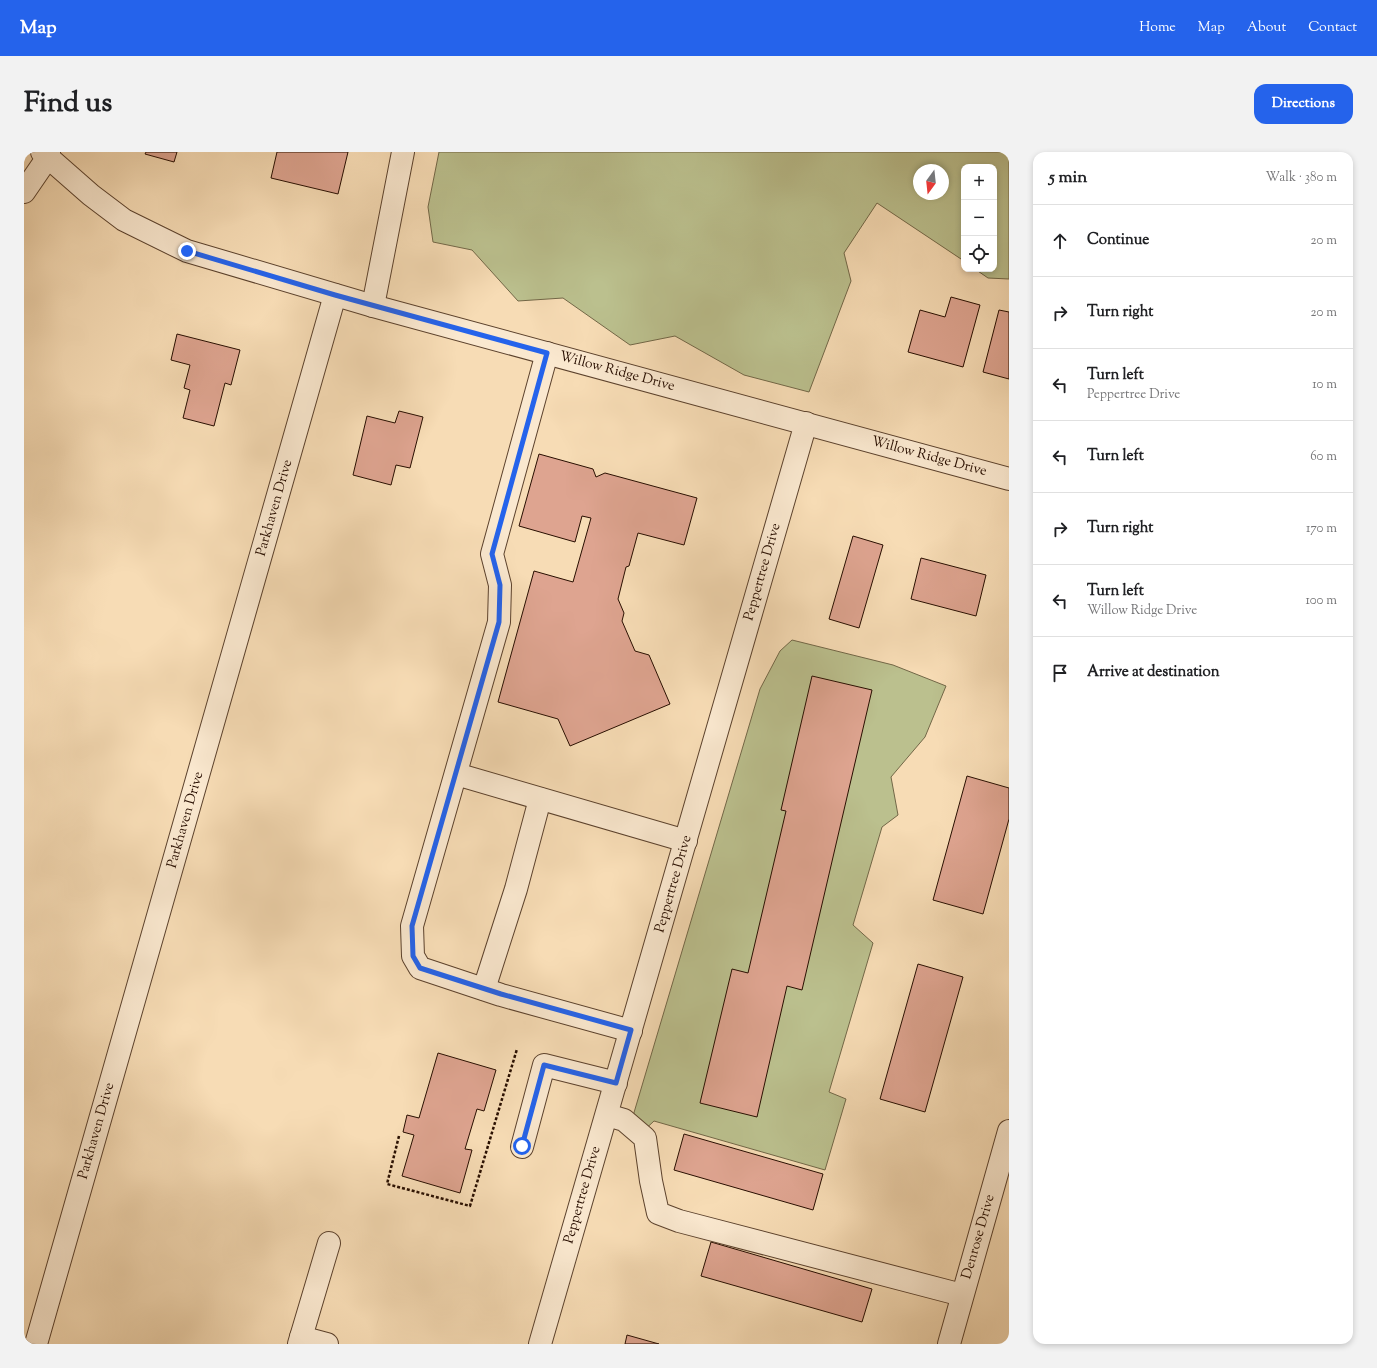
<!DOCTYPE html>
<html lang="en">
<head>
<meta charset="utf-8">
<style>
  :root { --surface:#fff; --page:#f2f2f2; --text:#202124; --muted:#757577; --line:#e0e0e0; --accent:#2563eb }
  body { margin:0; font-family:"Sorts Mill Goudy",serif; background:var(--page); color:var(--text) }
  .controls { position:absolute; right:12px; top:12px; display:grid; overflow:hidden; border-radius:8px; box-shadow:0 2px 6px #0003 }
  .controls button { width:36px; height:36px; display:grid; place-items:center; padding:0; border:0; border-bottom:1px solid var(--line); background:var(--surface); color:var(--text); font:20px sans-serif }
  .compass { position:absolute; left:889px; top:12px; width:36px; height:36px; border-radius:50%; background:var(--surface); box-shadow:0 2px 6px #0003; rotate:195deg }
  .stop { position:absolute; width:12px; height:12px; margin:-9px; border:3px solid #2563eb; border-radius:50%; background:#fff }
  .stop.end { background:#2563eb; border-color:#fff; box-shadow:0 1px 4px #0008 }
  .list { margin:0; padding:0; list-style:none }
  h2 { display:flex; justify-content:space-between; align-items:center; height:52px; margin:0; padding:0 16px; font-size:17px }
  h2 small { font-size:13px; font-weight:400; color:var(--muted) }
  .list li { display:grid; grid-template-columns:26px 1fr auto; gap:12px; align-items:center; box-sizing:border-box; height:72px; padding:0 16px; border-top:1px solid var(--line) }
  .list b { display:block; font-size:15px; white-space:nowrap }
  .list p { margin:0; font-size:13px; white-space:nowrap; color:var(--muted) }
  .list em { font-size:13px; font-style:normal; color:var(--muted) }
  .icon { flex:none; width:22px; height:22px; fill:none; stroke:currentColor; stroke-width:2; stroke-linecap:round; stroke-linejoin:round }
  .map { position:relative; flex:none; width:985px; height:1192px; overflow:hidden; border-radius:12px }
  header { display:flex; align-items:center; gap:24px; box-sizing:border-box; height:56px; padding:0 20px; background:var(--accent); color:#fff }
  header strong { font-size:19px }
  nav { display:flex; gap:22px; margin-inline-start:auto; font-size:14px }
  .intro { display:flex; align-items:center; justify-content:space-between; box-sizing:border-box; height:96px; padding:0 24px }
  h1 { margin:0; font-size:28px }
  .button { padding:10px 18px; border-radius:12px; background:var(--accent); color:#fff; font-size:14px; font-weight:700 }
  main { display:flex; gap:24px; padding:0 24px }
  aside { flex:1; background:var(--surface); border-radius:12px; box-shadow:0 2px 6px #0003 }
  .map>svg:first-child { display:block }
</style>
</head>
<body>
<header>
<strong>Map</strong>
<nav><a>Home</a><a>Map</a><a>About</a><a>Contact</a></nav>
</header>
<div class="intro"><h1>Find us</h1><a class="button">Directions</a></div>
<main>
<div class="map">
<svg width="985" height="1192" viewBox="0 0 985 1192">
  <rect width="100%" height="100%" fill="#f7dcb5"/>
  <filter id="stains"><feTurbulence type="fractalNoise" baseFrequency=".005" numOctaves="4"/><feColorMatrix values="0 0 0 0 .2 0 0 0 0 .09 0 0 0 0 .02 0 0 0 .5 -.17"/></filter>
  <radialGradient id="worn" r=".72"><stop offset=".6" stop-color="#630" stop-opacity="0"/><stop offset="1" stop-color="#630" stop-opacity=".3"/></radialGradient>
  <!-- green -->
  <g fill="#bbc08e" stroke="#726747" fill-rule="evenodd">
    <path d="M 415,0 L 985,0 L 985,127 L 964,126 L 951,117 L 970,117 L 970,15 L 940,15 L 940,109 L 853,51 L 820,101 L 827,129 L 785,240 L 720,223 L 651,184 L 606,193 L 539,146 L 494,149 L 448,98 L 409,90 L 404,55 ZM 895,18 L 919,18 L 919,42 L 895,42 Z"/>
    <polygon points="768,488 869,513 922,534 901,585 867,625 874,663 858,675 829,773 849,791 805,940 822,947 801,1018 630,969 615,983 606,974 736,537 756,499"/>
  </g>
  <!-- building -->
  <g fill="#dea490" stroke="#280e00">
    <polygon points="122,0 153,0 150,10 121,2"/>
    <polygon points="253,0 324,0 314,42 247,26"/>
    <polygon points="927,145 956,153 939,215 884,200 896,158 921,165"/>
    <polygon points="975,158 985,160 985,227 959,220"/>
    <polygon points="153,182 216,198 207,233 201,231 190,274 159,266 166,238 160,236 166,213 147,208"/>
    <polygon points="375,259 399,265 386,316 372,313 367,333 329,323 343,264 371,271"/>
    <polygon points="515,302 569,317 572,325 581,321 673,346 660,393 614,381 605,414 602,415 594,447 600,461 598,469 611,499 625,503 646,552 546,594 534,567 474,550 510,419 549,430 567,366 558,364 551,390 495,374"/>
    <polygon points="829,384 859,393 835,476 805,467"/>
    <polygon points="897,406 962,423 952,464 887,447"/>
    <polygon points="788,524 848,538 778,838 763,834 733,965 676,951 708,817 724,821 762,659 757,658"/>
    <polygon points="943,624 985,636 985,667 959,762 909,748"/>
    <polygon points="894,812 939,825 901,960 856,947"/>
    <polygon points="414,901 472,918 460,959 453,957 441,997 448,998 436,1041 378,1024 390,983 379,980 383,963 395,966"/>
    <polygon points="660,982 799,1022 789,1058 650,1018"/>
    <polygon points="687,1090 848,1137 838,1170 677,1124"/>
    <polygon points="603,1183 635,1192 601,1192"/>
  </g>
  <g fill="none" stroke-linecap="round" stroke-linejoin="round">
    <defs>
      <g id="minor">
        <polyline points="18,0 67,43 100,68 163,99 349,154 985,327"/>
        <polyline points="0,40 24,5 25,0"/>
        <polyline points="349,154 379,0"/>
        <polyline points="523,201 468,402 476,433 475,470 388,774 389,804 396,816 477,843 607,879"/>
        <polyline points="432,622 662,689"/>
        <polyline points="460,837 492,737 516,647"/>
        <polyline points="583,963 600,968 621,986 627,1029 634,1061 655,1069 938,1143"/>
        <polyline points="498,995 520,913 592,931"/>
        <polyline points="277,1185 303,1192"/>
        <polyline points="12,1192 311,143"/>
        <polyline points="275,1192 305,1091"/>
        <polyline points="516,1192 782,271"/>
        <polyline points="925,1192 985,979"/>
      </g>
    </defs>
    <!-- minor casing -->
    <use href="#minor" stroke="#5c422d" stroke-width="24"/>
    <!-- path -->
    <polyline stroke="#280e00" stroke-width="2.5" stroke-dasharray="3 2" stroke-linecap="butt" points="375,984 363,1032 446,1054 493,897"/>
    <!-- minor -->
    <use href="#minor" stroke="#fae8cf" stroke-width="22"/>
  </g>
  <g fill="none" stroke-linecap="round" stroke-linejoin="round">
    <!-- route -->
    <polyline stroke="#2563eb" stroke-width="5" points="163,99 311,143 523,201 468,402 476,433 475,470 388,774 389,804 396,816 477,842 607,878 592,931 520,913 498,994"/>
  </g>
  <g text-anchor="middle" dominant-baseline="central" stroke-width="3" stroke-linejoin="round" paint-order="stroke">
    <!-- street labels -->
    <g font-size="14" fill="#280e00" stroke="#fae8cf">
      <text transform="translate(593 220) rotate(15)">Willow Ridge Drive</text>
      <text transform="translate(905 305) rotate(15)">Willow Ridge Drive</text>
      <text transform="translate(251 356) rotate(-74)">Parkhaven Drive</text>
      <text transform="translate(739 420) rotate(-74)">Peppertree Drive</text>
      <text transform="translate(162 668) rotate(-74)">Parkhaven Drive</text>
      <text transform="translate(650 732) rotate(-74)">Peppertree Drive</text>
      <text transform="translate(73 979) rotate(-74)">Parkhaven Drive</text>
      <text transform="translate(559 1043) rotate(-74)">Peppertree Drive</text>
      <text transform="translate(955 1085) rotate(-74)">Denrose Drive</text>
    </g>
  </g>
  <rect width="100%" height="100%" filter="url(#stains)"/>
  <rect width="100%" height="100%" fill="url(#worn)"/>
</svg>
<div class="controls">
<button>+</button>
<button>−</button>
<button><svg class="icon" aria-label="locate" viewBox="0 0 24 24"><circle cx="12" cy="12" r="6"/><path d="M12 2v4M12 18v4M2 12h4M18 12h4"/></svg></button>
</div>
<svg class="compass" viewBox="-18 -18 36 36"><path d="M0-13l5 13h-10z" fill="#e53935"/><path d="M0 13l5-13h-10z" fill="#757577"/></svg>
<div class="stop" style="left:498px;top:994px"></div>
<div class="stop end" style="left:163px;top:99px"></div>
</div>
<aside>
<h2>5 min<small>Walk · 380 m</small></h2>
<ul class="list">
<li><svg class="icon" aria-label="ahead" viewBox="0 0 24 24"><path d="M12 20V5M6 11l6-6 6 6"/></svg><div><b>Continue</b></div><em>20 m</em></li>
<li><svg class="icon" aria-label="right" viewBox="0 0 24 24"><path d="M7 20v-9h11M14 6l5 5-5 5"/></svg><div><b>Turn right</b></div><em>20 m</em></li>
<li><svg class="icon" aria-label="left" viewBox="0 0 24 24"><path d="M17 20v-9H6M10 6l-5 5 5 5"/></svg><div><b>Turn left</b><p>Peppertree Drive</p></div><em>10 m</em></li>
<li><svg class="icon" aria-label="left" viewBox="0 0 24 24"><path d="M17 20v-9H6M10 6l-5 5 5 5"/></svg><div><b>Turn left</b></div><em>60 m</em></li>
<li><svg class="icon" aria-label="right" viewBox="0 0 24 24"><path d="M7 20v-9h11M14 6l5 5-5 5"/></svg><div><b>Turn right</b></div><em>170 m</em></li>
<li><svg class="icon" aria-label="left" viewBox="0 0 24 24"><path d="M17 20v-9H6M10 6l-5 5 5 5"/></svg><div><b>Turn left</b><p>Willow Ridge Drive</p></div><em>100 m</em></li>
<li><svg class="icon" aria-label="arrive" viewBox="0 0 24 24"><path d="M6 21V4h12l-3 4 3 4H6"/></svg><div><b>Arrive at destination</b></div></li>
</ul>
</aside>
</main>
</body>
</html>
